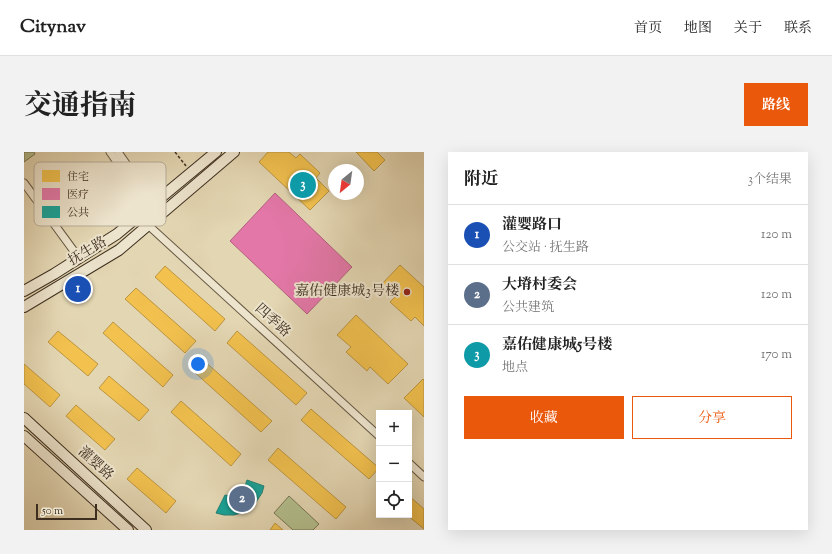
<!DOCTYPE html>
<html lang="zh">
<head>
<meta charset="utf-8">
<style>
  :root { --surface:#fff; --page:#f2f2f2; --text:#222; --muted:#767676; --line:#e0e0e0; --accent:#ea580c }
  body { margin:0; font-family:"Sorts Mill Goudy","Noto Serif SC",serif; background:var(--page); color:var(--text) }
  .controls { position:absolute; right:12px; bottom:12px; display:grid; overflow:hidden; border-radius:0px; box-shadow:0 4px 16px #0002 }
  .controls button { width:36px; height:36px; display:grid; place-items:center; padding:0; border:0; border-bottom:1px solid var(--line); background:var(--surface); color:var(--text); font:20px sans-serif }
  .compass { position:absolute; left:304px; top:12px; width:36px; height:36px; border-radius:50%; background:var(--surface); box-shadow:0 4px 16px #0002; rotate:209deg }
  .scale { position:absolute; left:12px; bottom:10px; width:61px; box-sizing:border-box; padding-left:4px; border:2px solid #3d2e1f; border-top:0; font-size:11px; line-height:14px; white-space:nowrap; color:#3d2e1f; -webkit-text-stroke:3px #ede4cd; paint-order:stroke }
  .you { position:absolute; left:174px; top:212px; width:14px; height:14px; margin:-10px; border:3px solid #fff; border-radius:50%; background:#1a73e8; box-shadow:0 0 0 6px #1a73e833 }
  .badge { display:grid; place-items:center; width:26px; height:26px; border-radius:50%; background:var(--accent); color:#fff; font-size:13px; font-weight:700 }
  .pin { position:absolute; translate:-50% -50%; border:2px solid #fff; box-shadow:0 1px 4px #0006 }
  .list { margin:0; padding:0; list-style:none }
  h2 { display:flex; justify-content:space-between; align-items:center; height:52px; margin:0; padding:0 16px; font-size:17px }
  h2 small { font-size:13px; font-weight:400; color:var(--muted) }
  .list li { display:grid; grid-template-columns:26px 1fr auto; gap:12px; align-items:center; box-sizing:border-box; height:60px; padding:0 16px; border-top:1px solid var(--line) }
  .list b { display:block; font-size:15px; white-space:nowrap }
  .list p { margin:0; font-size:13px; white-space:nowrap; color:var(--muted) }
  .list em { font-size:13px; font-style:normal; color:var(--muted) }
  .actions { display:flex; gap:8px; padding:12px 16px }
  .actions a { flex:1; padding:9px 0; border:1px solid var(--accent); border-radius:0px; text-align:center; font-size:14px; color:var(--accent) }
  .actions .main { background:var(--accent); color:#fff }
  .icon { flex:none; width:22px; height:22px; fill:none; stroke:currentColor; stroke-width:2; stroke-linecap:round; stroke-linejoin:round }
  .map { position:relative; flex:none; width:400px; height:378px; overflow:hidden; border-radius:0px }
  header { display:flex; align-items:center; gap:24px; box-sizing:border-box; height:56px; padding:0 20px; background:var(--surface); border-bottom:1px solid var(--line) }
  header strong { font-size:19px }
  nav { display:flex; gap:22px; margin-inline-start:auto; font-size:14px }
  .intro { display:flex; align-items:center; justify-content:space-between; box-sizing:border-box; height:96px; padding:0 24px }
  h1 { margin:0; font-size:28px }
  .button { padding:10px 18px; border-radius:0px; background:var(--accent); color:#fff; font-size:14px; font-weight:700 }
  main { display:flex; gap:24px; padding:0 24px }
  aside { flex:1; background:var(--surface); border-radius:0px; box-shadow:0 4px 16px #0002 }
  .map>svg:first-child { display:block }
</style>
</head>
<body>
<header>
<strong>Citynav</strong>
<nav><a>首页</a><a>地图</a><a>关于</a><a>联系</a></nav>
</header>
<div class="intro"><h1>交通指南</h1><a class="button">路线</a></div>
<main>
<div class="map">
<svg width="400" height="378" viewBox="0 0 400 378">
  <rect width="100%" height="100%" fill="#e3d6b2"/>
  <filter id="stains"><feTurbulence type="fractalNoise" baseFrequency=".005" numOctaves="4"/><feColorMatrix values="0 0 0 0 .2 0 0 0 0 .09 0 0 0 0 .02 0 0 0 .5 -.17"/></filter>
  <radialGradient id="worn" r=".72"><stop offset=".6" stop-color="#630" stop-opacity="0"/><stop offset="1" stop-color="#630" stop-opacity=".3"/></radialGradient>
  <!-- green -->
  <g fill="#b3be8d" stroke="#787656">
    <polygon points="0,0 10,0 11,2 0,10"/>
    <polygon points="265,344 295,372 289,378 269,378 250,361"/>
  </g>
  <!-- homes -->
  <g fill="#f2c14e" stroke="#bc9540">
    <polygon points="244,0 265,0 272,6 276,2 296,21 292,26 305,39 286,58 235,10"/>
    <polygon points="332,0 353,0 361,8 350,19"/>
    <polygon points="376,113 400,135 400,174 391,165 387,169 366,150 371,145 358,132"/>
    <polygon points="141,114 201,167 191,179 131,125"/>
    <polygon points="112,136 172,189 161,201 101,147"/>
    <polygon points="332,163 384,212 364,232 346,215 343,219 322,200 327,195 313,183"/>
    <polygon points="89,170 149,223 139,235 79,181"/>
    <polygon points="34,179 74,212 64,224 24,190"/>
    <polygon points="213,179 283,241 272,253 203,191"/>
    <polygon points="178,207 248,269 237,280 168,218"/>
    <polygon points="0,212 36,243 26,255 0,232"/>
    <polygon points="85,224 125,258 115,269 75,236"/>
    <polygon points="399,227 400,228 400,265 380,246"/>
    <polygon points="157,249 217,302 207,314 147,260"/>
    <polygon points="52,253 91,287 81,298 42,264"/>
    <polygon points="287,257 355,316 345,327 277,268"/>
    <polygon points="254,296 322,355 312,367 244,308"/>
    <polygon points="113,316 152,349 142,361 103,327"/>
    <polygon points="385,344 400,357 400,377 383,363 385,363"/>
    <polygon points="251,371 259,378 246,378"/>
  </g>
  <!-- health -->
  <polygon fill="#e377a8" stroke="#b1617f" points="251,41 328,115 283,162 206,89"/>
  <!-- public -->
  <polygon fill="#17a398" stroke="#228074" points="223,328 240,334 238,341 228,356 217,361 210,363 200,363 192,361 201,343 206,344 212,342 221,334"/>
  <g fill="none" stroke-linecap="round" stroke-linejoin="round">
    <defs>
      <g id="street">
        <polyline points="86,0 125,56"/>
        <polyline points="94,0 130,52"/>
        <polyline points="0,31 55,106"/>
        <polyline points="124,73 355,284"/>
        <polyline points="385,311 400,325"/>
      </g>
      <g id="secondary">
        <polyline points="0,139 30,122 93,82 192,0"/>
        <polyline points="0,155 95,98 210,0"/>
        <polyline points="0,266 122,378"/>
        <polyline points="0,284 104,378"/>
      </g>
    </defs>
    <!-- street casing -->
    <use href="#street" stroke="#665844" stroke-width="9"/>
    <!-- secondary casing -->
    <use href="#secondary" stroke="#3d2e1f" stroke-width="12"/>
    <!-- path -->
    <polyline stroke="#3d2e1f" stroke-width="1.5" stroke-dasharray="3 2" stroke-linecap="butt" points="151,0 162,14"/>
    <!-- street -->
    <use href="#street" stroke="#ede4cd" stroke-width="7"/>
    <!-- secondary -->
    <use href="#secondary" stroke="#ede4cd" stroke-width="10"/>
  </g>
  <!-- markers -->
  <circle fill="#8f2418" stroke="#ede4cd" stroke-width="1.5" cx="383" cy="140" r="4"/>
  <g text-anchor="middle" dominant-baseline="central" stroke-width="4" stroke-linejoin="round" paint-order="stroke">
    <!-- street labels -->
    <g font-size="14" fill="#3d2e1f" stroke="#ede4cd">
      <text transform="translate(64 100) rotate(-31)">抚生路</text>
      <text transform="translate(248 169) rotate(42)">四季路</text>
      <text transform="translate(71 312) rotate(42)">灌婴路</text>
    </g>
    <!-- poi labels -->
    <g font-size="14" fill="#3d2e1f" stroke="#ede4cd" text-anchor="end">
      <text x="375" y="140">嘉佑健康城3号楼</text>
    </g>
  </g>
  <!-- legend -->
  <rect x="10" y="10" width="132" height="64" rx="6" fill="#ede4cd" stroke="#b8ad99" stroke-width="1"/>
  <rect x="18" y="18" width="18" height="12" fill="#f2c14e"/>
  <rect x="18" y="36" width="18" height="12" fill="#e377a8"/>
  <rect x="18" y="54" width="18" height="12" fill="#17a398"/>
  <g font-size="11" fill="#3d2e1f">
    <text x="43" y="28">住宅</text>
    <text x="43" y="46">医疗</text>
    <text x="43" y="64">公共</text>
  </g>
  <rect width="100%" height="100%" filter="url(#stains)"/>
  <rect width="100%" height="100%" fill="url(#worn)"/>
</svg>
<div class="controls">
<button>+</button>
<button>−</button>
<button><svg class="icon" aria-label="locate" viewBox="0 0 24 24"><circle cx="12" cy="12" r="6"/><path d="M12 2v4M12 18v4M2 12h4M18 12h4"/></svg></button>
</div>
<svg class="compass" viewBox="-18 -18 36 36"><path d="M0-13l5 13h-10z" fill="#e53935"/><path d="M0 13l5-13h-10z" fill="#767676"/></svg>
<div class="scale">50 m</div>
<div class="you"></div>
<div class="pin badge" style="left:54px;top:137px;background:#1a4fb4">1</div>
<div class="pin badge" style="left:218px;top:347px;background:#5c6f8a">2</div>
<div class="pin badge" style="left:279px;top:33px;background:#0f9aa8">3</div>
</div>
<aside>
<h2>附近<small>3个结果</small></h2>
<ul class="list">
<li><span class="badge" style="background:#1a4fb4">1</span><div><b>灌婴路口</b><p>公交站 · 抚生路</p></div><em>120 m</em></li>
<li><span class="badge" style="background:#5c6f8a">2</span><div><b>大塉村委会</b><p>公共建筑</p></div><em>120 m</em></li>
<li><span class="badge" style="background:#0f9aa8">3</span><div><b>嘉佑健康城5号楼</b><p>地点</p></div><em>170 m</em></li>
</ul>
<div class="actions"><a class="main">收藏</a><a>分享</a></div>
</aside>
</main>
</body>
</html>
